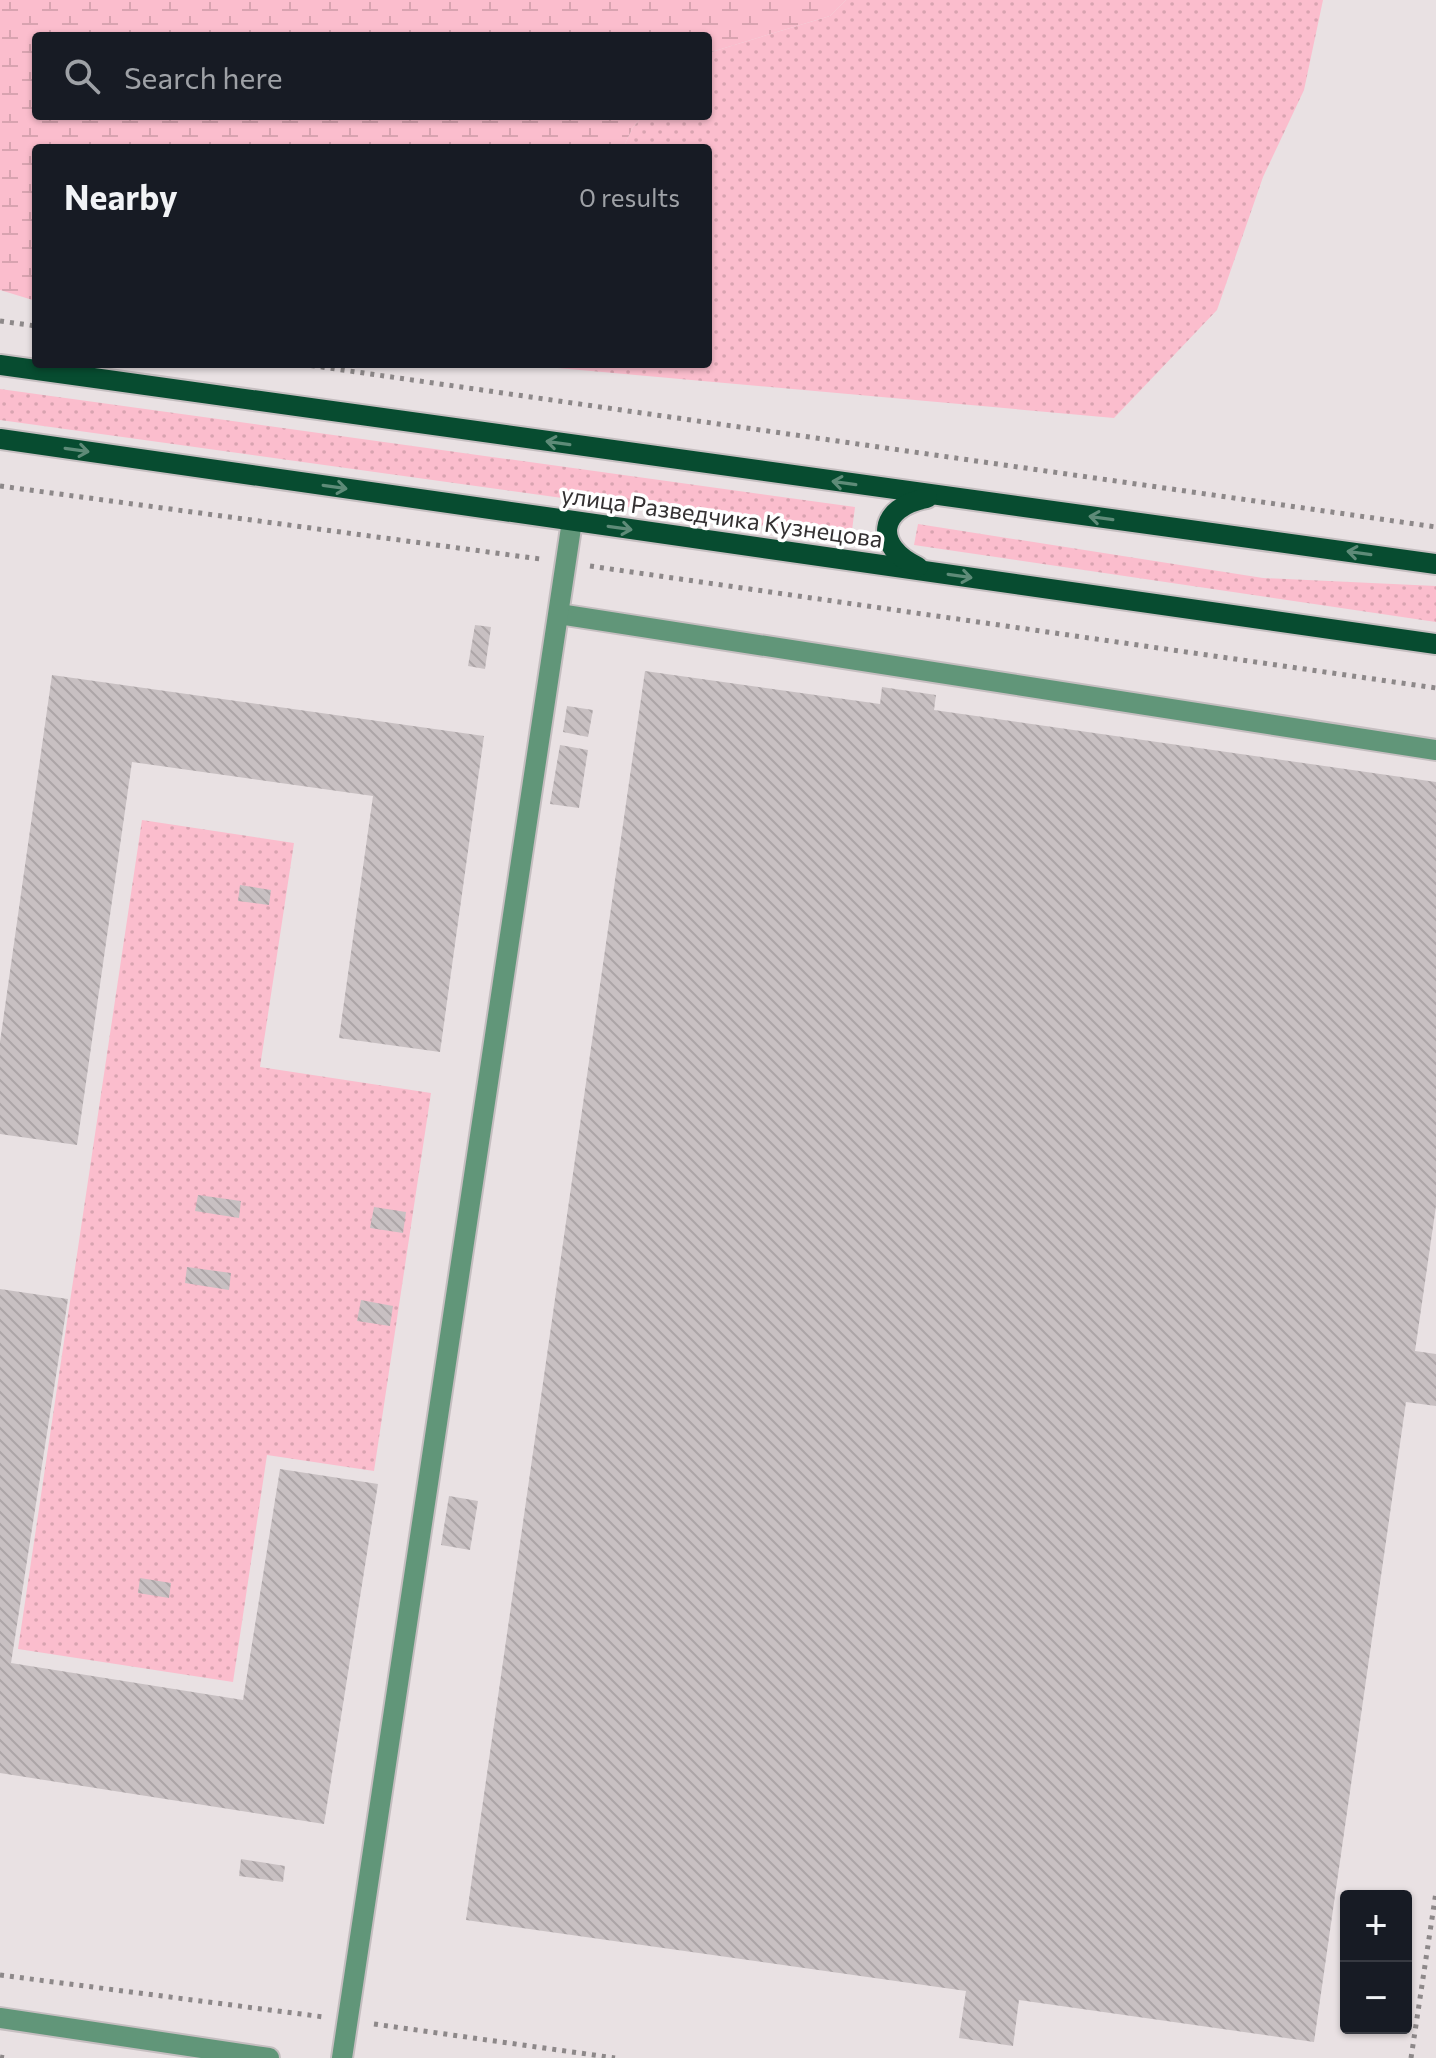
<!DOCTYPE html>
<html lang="en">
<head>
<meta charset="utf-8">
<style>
  :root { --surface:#171b24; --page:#20242c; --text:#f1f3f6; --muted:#9ea1a6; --line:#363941 }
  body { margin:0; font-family:Commissioner,sans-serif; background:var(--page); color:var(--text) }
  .controls { position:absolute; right:24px; bottom:24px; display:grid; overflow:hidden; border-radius:8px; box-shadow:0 2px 6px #0004 }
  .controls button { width:72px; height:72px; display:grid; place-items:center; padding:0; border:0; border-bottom:2px solid var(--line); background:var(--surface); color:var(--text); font:40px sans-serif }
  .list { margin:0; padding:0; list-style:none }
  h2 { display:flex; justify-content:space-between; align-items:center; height:104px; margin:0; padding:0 32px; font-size:34px }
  h2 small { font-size:26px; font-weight:400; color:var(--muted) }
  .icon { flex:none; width:44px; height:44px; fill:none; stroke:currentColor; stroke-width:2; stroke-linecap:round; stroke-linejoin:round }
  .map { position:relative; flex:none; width:1436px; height:2058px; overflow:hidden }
  .search { position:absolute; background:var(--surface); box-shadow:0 2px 6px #0004; left:32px; top:32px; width:680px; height:88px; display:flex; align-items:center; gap:20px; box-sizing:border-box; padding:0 28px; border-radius:8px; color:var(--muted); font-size:30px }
  .panel { position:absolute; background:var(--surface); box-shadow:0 2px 6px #0004; left:32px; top:144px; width:680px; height:224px; border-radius:8px }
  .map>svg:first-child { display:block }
</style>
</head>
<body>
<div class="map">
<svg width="1436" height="2058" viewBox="0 0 1436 2058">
  <defs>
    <pattern id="grass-dots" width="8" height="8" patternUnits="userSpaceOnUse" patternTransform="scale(2)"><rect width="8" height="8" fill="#fbbdcd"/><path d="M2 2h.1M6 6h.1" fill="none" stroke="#d8a3b0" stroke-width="1.8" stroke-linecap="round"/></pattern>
    <pattern id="wetland-marsh" width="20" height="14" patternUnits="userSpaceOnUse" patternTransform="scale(2)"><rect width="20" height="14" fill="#fbbdcd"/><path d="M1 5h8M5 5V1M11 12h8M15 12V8" fill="none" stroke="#d8a3b0"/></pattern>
    <pattern id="building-back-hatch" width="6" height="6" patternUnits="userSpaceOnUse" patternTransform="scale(2)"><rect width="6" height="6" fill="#c8c0c2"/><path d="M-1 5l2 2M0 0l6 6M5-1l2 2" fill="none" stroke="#aca5a7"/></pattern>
  </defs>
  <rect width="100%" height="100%" fill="#e9e1e3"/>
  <!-- grass -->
  <g fill="url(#grass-dots)">
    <polygon points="846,0 1323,0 1304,90 1263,177 1217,310 1114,418 513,364 708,364 708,148 623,148 633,127 643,116 708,116 708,53 830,16"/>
    <polygon points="0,389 855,507 851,538 0,420"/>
    <polygon points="918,524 1263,578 1436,586 1436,622 914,545"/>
    <polygon points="142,820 294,843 260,1067 431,1093 374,1471 267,1455 233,1682 18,1649"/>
  </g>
  <!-- wetland -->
  <polygon fill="url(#wetland-marsh)" points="0,0 846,0 830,16 708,53 708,36 36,36 36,116 643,116 633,127 623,148 36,148 36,301 0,290"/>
  <!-- building -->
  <g fill="url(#building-back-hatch)">
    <polygon points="475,625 491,627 485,669 468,666"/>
    <polygon points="645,671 880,704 882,687 936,695 934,710 1436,782 1436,1206 1415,1351 1436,1354 1436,1406 1406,1402 1314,2042 1019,2000 1013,2046 959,2038 966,1991 466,1920"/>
    <polygon points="52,675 484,736 440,1052 339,1038 373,796 132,762 77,1145 0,1134 0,1042"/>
    <polygon points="567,706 593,710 588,737 563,732"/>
    <polygon points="560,745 588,750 579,808 550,804"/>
    <polygon points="240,885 271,890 269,905 238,901"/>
    <polygon points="198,1195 241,1201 239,1218 195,1211"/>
    <polygon points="374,1207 406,1212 403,1233 370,1228"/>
    <polygon points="187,1267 231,1273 229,1290 185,1283"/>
    <polygon points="0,1289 68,1299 11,1663 243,1700 280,1469 378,1484 324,1824 0,1773"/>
    <polygon points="361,1300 393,1306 390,1326 357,1321"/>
    <polygon points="449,1496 478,1501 470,1550 441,1545"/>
    <polygon points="140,1578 171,1583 169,1598 138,1593"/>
    <polygon points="241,1859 285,1866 283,1882 239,1876"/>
  </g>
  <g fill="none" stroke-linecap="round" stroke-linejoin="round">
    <defs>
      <g id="minor">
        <polyline points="559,614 1436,750"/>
        <polyline points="0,2018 269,2058"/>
        <polyline points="342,2058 572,521"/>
      </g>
      <g id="major">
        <polyline points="0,365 1436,564"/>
        <polyline points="0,439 1436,644"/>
        <path d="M 918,567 C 873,546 878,507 927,498"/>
      </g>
    </defs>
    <!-- minor casing -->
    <use href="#minor" stroke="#c5bec0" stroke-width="24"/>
    <!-- major casing -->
    <use href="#major" stroke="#c5bec0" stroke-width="24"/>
    <!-- path -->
    <g stroke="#8d8889" stroke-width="5" stroke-dasharray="4 6" stroke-linecap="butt">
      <polyline points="0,321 36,326"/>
      <polyline points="301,364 1436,527"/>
      <polyline points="0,486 540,559"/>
      <polyline points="590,566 1436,688"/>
      <polyline points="0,1975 324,2017"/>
      <polyline points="374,2024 615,2058"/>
      <polyline points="0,2057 5,2058"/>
      <polyline points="1411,2058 1436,1892"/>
    </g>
    <!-- minor -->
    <use href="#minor" stroke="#619679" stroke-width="20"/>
    <!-- major -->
    <use href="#major" stroke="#074c30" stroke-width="20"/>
  </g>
  <!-- one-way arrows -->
  <defs><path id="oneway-shaft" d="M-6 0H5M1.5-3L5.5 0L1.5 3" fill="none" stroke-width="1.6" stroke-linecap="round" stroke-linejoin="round" transform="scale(2)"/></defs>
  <g stroke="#5e8b78">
    <use href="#oneway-shaft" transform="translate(558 443) rotate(-172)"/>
    <use href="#oneway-shaft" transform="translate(77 450) rotate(8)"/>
    <use href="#oneway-shaft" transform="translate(844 483) rotate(-172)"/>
    <use href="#oneway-shaft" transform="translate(335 487) rotate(8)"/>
    <use href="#oneway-shaft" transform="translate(1101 518) rotate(-172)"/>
    <use href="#oneway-shaft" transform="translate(620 528) rotate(8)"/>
    <use href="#oneway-shaft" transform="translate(1359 553) rotate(-172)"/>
    <use href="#oneway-shaft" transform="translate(960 576) rotate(8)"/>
  </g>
  <g text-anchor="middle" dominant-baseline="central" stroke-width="7" stroke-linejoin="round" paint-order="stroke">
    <!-- street labels -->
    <g font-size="24" fill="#343132" stroke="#fff">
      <text transform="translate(722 516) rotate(8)">улица Разведчика Кузнецова</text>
    </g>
  </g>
</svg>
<div class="controls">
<button>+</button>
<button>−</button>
</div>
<div class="search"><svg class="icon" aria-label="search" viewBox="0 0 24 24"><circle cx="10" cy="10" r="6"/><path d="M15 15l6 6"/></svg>Search here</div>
<section class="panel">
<h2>Nearby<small>0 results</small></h2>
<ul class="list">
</ul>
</section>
</div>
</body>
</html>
